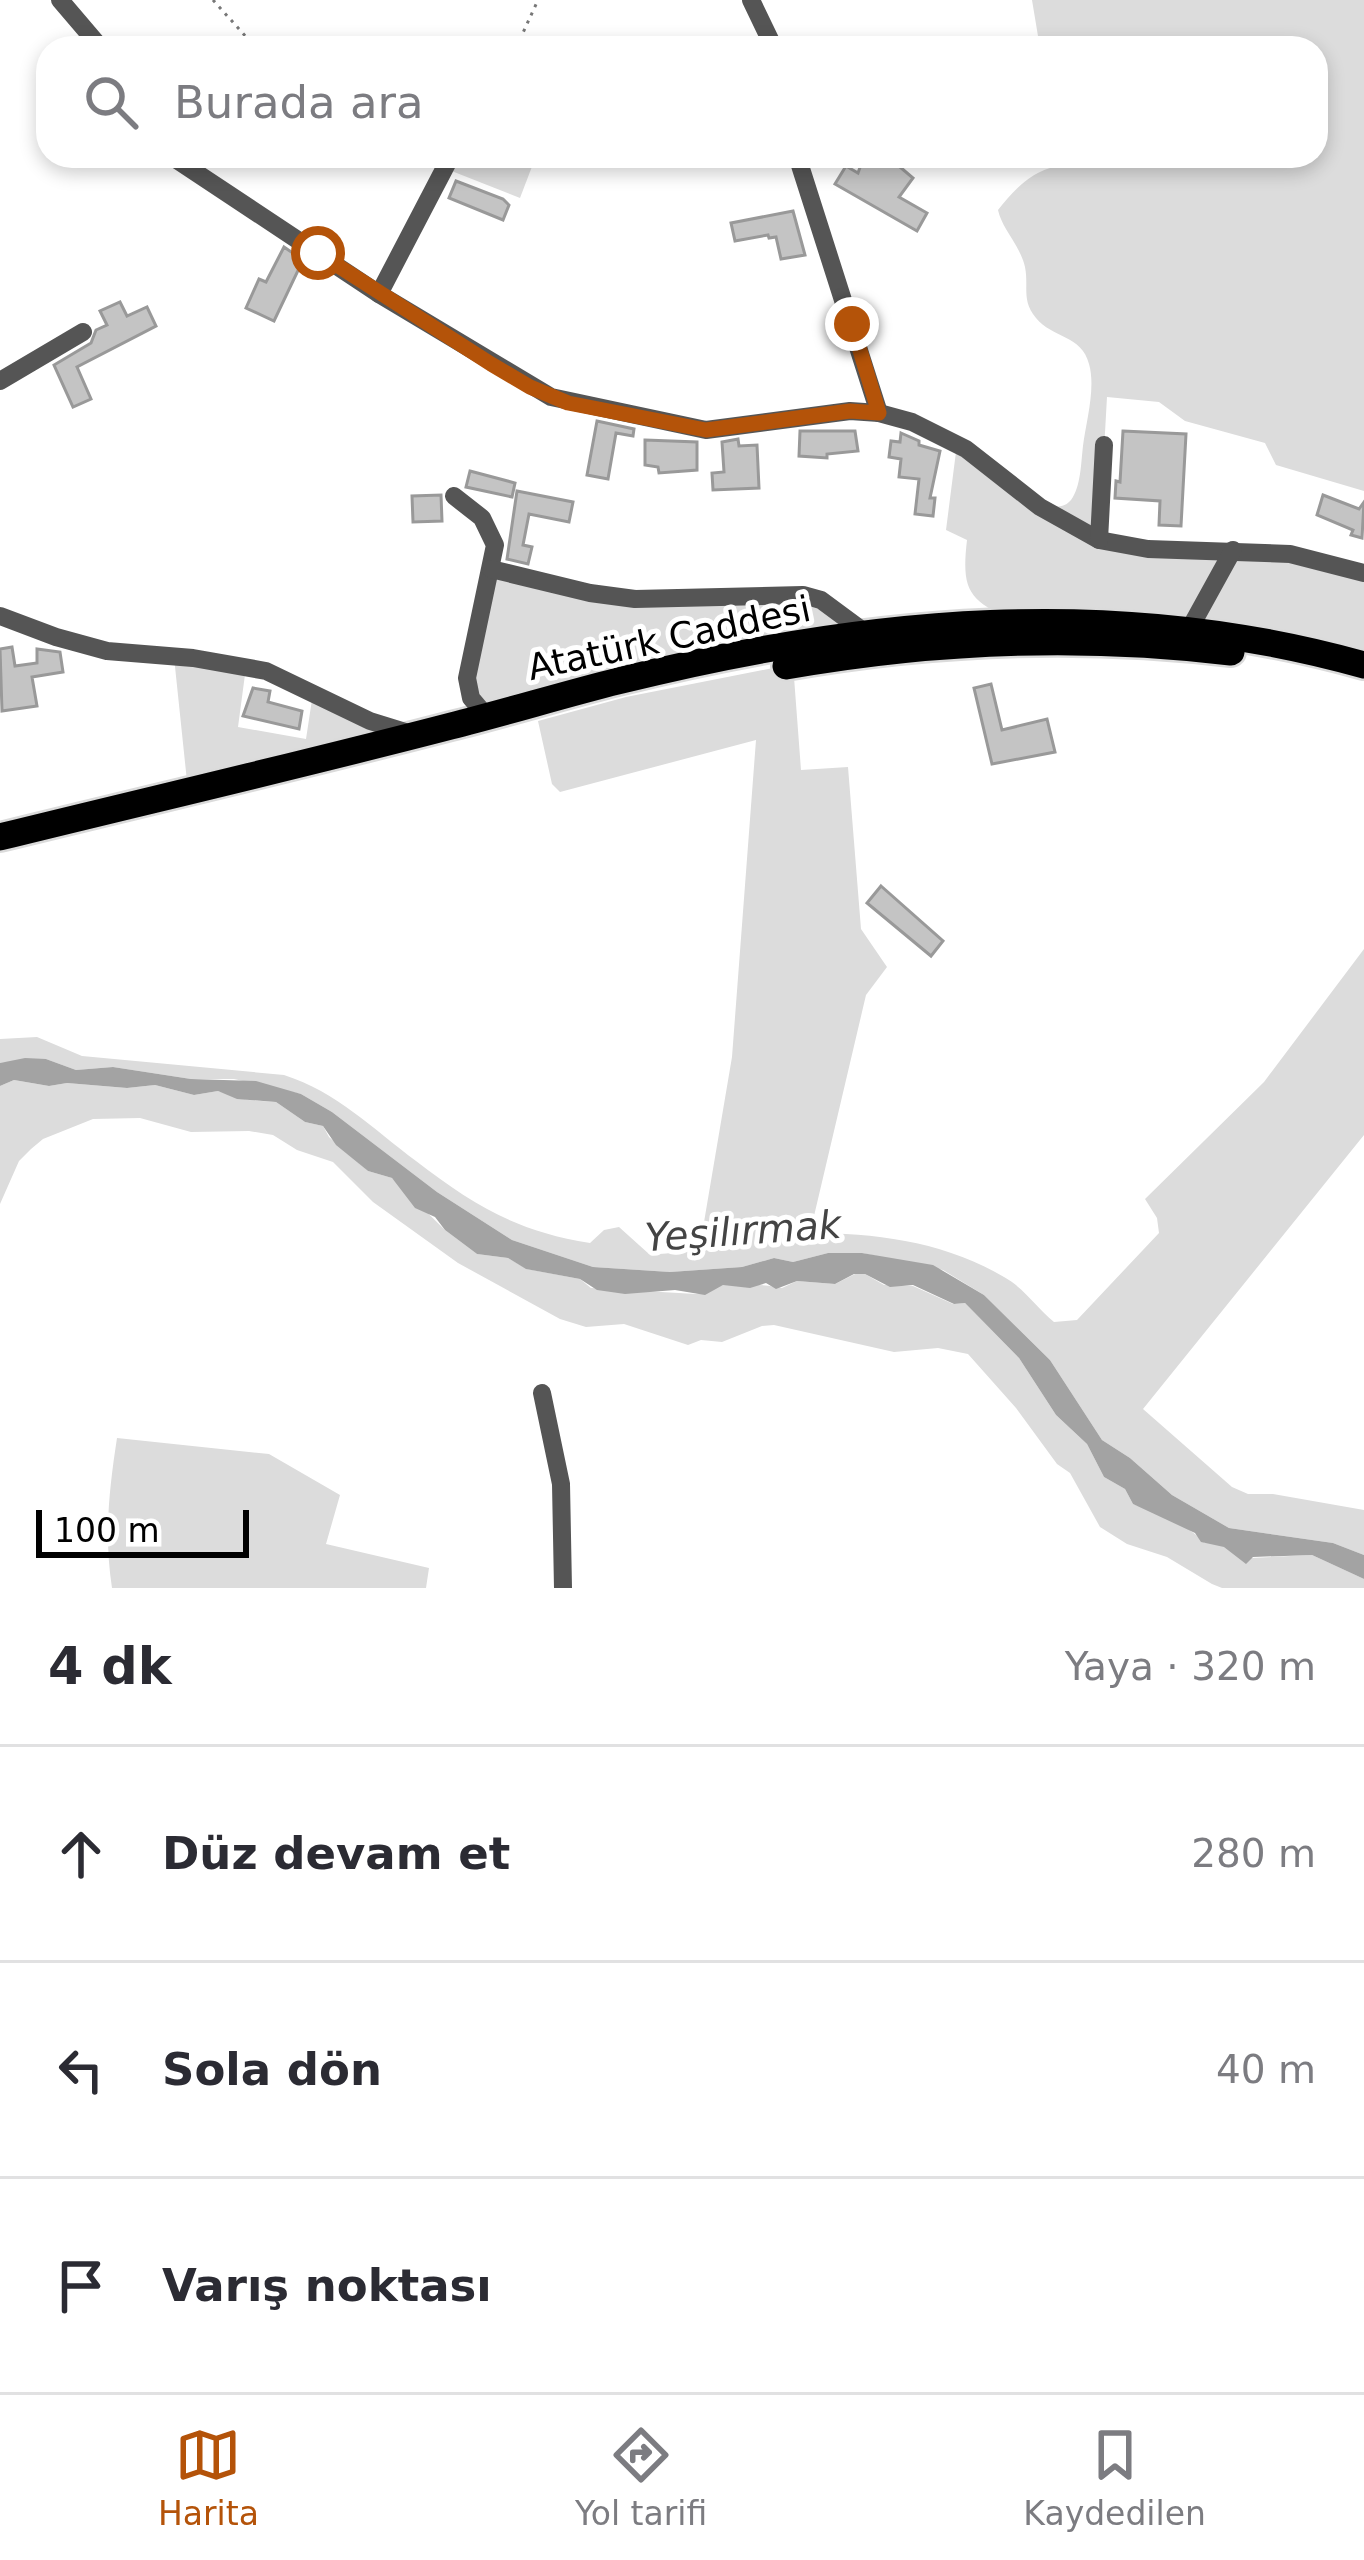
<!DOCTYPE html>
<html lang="tr">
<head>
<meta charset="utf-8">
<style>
  :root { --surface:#fff; --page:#f7f7f7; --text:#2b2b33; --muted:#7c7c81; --line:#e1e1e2; --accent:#b45309 }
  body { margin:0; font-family:"DejaVu Sans",sans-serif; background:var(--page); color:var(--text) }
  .scale { position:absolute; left:36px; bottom:30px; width:213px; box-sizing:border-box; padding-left:12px; border:6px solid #000; border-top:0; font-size:33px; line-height:42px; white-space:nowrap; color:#000; -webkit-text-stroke:9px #fff; paint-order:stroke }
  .stop { position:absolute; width:36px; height:36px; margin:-27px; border:9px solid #b45309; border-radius:50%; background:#fff }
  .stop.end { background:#b45309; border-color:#fff; box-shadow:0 3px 12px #0008 }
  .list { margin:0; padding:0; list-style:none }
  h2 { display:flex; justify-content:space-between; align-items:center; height:156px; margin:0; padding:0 48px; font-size:51px }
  h2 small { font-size:39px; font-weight:400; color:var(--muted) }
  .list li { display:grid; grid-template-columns:78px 1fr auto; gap:36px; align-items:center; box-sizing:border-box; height:216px; padding:0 48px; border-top:3px solid var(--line) }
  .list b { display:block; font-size:45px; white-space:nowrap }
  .list em { font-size:39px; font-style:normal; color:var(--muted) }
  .icon { flex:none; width:66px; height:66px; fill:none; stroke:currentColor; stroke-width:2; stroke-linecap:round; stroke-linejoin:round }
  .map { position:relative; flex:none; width:1364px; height:1588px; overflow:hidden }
  .search { position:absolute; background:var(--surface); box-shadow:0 6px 18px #0003; left:36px; right:36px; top:36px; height:132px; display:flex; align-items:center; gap:30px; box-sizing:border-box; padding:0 42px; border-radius:36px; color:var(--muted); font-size:45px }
  .sheet { height:804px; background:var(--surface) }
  nav { display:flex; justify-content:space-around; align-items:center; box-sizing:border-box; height:168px; border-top:3px solid var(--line); background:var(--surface); font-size:33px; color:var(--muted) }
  nav a { display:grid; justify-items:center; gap:6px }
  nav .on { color:var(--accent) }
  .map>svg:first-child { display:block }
</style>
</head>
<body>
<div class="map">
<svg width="1364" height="1588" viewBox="0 0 1364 1588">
  <rect width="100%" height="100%" fill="#fff"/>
  <!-- green -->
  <g fill="#dcdcdc">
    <path d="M 1032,0 L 1364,0 L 1364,491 L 1276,465 L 1265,443 L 1185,421 L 1159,402 L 1107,397 L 1099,539 L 1253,551 L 1364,573 L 1364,665 L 1017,622 C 969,601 961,592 967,540 L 946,530 L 957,444 C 978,459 1048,528 1071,500 C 1081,487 1081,462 1083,446 C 1086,422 1096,388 1089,364 C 1082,335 1052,338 1036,318 C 1021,300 1029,287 1025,267 C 1020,245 1002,229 998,210 C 1014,190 1030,172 1057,166 L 1062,156 L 1316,156 L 1316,48 L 1040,48 Z"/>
    <polygon points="451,156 536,156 520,198 444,168"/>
    <polygon points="491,569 590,593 803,595 867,634 487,717 467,678"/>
    <polygon points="174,657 246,667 238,727 306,739 313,693 417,735 188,791"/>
    <path d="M 793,664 L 801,770 L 848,767 L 861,929 L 887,967 L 866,995 L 810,1233 C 877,1233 945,1242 1004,1277 C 1024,1288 1037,1308 1054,1322 L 1077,1320 L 1159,1233 L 1157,1218 L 1145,1199 L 1264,1082 L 1364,949 L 1364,1135 L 1143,1409 L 1232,1487 L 1248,1494 L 1273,1494 L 1364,1510 L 1364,1555 L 1333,1543 L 1229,1528 L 1172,1495 L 1130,1458 L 1102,1440 L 1050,1360 L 984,1295 L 943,1270 L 862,1253 L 828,1253 L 793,1262 L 774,1258 L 742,1267 L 670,1272 L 593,1267 L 512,1240 L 437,1192 L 332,1112 L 301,1094 L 234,1079 L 191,1079 L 113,1067 L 76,1070 L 46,1059 L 0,1063 L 0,1039 L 37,1037 L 82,1056 L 284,1075 C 337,1092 373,1129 416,1161 C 475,1206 516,1231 590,1243 L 604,1230 L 619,1227 L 649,1254 C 672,1255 693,1251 703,1228 L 732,1057 L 756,740 L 560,792 L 552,784 L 538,721 L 626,697 Z"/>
    <path d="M 14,1080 L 49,1086 L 67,1083 L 127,1088 L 155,1085 L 194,1095 L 218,1091 L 248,1100 L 276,1102 L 305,1122 L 323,1126 L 329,1137 L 368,1171 L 392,1178 L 445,1230 L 477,1254 L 508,1258 L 527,1269 L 580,1279 L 591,1288 L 696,1294 C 708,1293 712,1287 723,1285 C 733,1283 773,1285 782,1288 L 797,1281 L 835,1284 L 855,1274 L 865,1274 L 884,1285 L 913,1286 L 953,1304 L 965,1303 L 1019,1358 L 1056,1415 L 1087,1444 L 1104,1477 L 1125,1489 L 1133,1504 C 1158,1513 1187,1524 1205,1543 L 1213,1542 L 1251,1558 L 1312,1555 L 1364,1579 L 1364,1588 L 1222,1588 L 1212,1584 L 1167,1557 L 1127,1544 L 1100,1527 L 1070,1473 L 1057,1464 L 1016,1408 L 968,1354 L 938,1348 L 894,1352 L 774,1325 L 762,1326 L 722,1342 L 701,1340 L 688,1345 L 624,1324 L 586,1327 L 560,1319 L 458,1263 L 373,1202 L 333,1162 L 297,1150 L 273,1135 L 249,1131 L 191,1132 L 140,1118 L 93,1119 L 43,1139 L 31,1149 L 19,1161 L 0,1204 L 0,1086 Z"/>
    <path d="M 117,1438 L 269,1454 L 340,1495 L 326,1544 L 429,1568 L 426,1588 L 112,1588 C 104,1536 109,1490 117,1438 Z"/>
  </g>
  <!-- water -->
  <polygon fill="#a3a3a3" points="25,1058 46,1059 76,1070 113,1067 191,1079 256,1081 301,1094 332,1112 437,1192 512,1240 593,1267 670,1272 742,1267 774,1258 793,1262 828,1253 862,1253 933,1265 984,1295 1050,1360 1102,1440 1130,1458 1172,1495 1229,1528 1333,1543 1364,1555 1364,1579 1312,1555 1253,1557 1246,1564 1224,1547 1201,1542 1195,1533 1133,1504 1125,1489 1104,1477 1087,1444 1056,1415 1019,1358 965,1303 954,1304 913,1285 890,1287 865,1274 854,1274 835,1284 797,1281 776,1289 766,1283 750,1288 723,1285 705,1295 675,1290 625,1294 597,1290 580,1279 526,1269 508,1258 477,1254 445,1230 435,1217 415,1208 392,1178 368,1171 336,1145 323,1126 305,1122 276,1102 237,1099 218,1091 194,1095 155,1085 127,1088 67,1083 49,1086 14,1080 0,1086 0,1063"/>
  <!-- building -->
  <g fill="#c4c4c4" stroke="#999" stroke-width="3">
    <polygon points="864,156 893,161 913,178 899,197 927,213 917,231 835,184 846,166 858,173"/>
    <polygon points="456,181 503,199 509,205 503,220 449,198"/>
    <polygon points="793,211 805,255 781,259 776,237 769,238 768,235 735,241 731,223"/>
    <polygon points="284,247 303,260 274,321 246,308 259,279 266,282"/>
    <polygon points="120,302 127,316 147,307 156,326 77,367 91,399 73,407 54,365 91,343 96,330 107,325 100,311"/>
    <polygon points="597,421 634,429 633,436 616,433 608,479 587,475"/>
    <polygon points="800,431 855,431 858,451 827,454 827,458 799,456"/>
    <polygon points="1123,431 1186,434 1181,526 1159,525 1160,501 1115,498 1116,481 1120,482"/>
    <polygon points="901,433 919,441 919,445 940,451 930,498 935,498 933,516 915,514 919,479 899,477 901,459 889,457 891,441 900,442"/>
    <polygon points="738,439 739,446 757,445 759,488 713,490 712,473 724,472 722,442"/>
    <polygon points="645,440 697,442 697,470 659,473 658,467 645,465"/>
    <polygon points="470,471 515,483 512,497 466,487"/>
    <polygon points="517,491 573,502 569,522 529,514 523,545 532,547 528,564 507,559"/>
    <polygon points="441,495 442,521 413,522 412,496"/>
    <polygon points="1323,495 1359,509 1364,502 1362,538 1351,535 1353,530 1317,515"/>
    <polygon points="12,647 15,666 37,663 37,649 60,652 63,672 32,677 37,706 2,711 0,649"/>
    <polygon points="991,684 1002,730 1047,719 1055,752 992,764 974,688"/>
    <polygon points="253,688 270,691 268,702 302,711 299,729 243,716"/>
    <polygon points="881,886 943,941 931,956 867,903"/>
  </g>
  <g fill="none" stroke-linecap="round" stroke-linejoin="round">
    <defs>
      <g id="highway">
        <path d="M 786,666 C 933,640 1082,634 1231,652"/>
        <path d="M 0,837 C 150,800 301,765 451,726 C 507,712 562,695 618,681 C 866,619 1115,595 1364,665"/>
      </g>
    </defs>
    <!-- highway casing -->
    <use href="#highway" stroke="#dbdbdb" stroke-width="32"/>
    <!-- path -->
    <g stroke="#777" stroke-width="3" stroke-dasharray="3 6" stroke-linecap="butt">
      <polyline points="213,0 256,48"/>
      <polyline points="516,48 538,0"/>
    </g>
    <!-- minor -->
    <g stroke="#555" stroke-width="18">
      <polyline points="60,0 101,48"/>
      <polyline points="751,0 774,48"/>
      <polyline points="171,156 379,294 551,397 706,430 850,411 879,413 912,422 966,449 1040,507 1099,540 1148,549 1290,554 1364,573"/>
      <polyline points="797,156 879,413"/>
      <polyline points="379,294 451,156"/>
      <polyline points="0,381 83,332"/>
      <polyline points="454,496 482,518 495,545 467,678 471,698 487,717"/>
      <polyline points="1099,540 1104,445"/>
      <polyline points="491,569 590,593 635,599 803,595 821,600 867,634"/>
      <polyline points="0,616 56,637 107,651 193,658 266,671 370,721 412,734"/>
      <polyline points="1190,628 1233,550"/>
      <polyline points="542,1393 561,1484 563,1588"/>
    </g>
    <!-- highway -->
    <use href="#highway" stroke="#000" stroke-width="27"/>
  </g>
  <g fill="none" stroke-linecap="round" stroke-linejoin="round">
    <!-- route -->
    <polyline stroke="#b45309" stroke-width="15" points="318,253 491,364 530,387 568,403 706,430 850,411 879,413 852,324"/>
  </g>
  <g text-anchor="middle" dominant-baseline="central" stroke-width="10" stroke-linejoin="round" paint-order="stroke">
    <!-- street labels -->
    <g font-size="36" fill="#000" stroke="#fff">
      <text transform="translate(669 638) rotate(-12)">Atatürk Caddesi</text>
    </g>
    <!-- water labels -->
    <g font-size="39" font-style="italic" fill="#444" stroke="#fff">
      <text transform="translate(743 1231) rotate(-4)">Yeşilırmak</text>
    </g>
  </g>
</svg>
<div class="scale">100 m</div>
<div class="stop" style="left:318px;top:253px"></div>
<div class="stop end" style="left:852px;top:324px"></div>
<div class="search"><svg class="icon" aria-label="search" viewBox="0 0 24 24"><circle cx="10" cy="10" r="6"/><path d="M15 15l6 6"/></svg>Burada ara</div>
</div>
<section class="sheet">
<h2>4 dk<small>Yaya · 320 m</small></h2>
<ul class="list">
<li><svg class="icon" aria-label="ahead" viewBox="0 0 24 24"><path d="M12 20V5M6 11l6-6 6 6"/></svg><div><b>Düz devam et</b></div><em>280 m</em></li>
<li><svg class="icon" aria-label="left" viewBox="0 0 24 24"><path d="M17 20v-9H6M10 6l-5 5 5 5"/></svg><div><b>Sola dön</b></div><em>40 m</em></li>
<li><svg class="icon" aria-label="arrive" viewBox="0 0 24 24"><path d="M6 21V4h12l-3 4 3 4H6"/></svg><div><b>Varış noktası</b></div></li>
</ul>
</section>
<nav>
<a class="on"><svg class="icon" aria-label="map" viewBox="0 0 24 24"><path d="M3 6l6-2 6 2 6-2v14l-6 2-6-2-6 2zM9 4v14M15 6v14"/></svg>Harita</a>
<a><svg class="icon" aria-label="directions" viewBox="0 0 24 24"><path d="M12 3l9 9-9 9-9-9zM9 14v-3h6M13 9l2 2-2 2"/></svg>Yol tarifi</a>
<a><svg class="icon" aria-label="saved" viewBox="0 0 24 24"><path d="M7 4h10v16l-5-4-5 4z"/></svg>Kaydedilen</a>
</nav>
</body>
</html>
